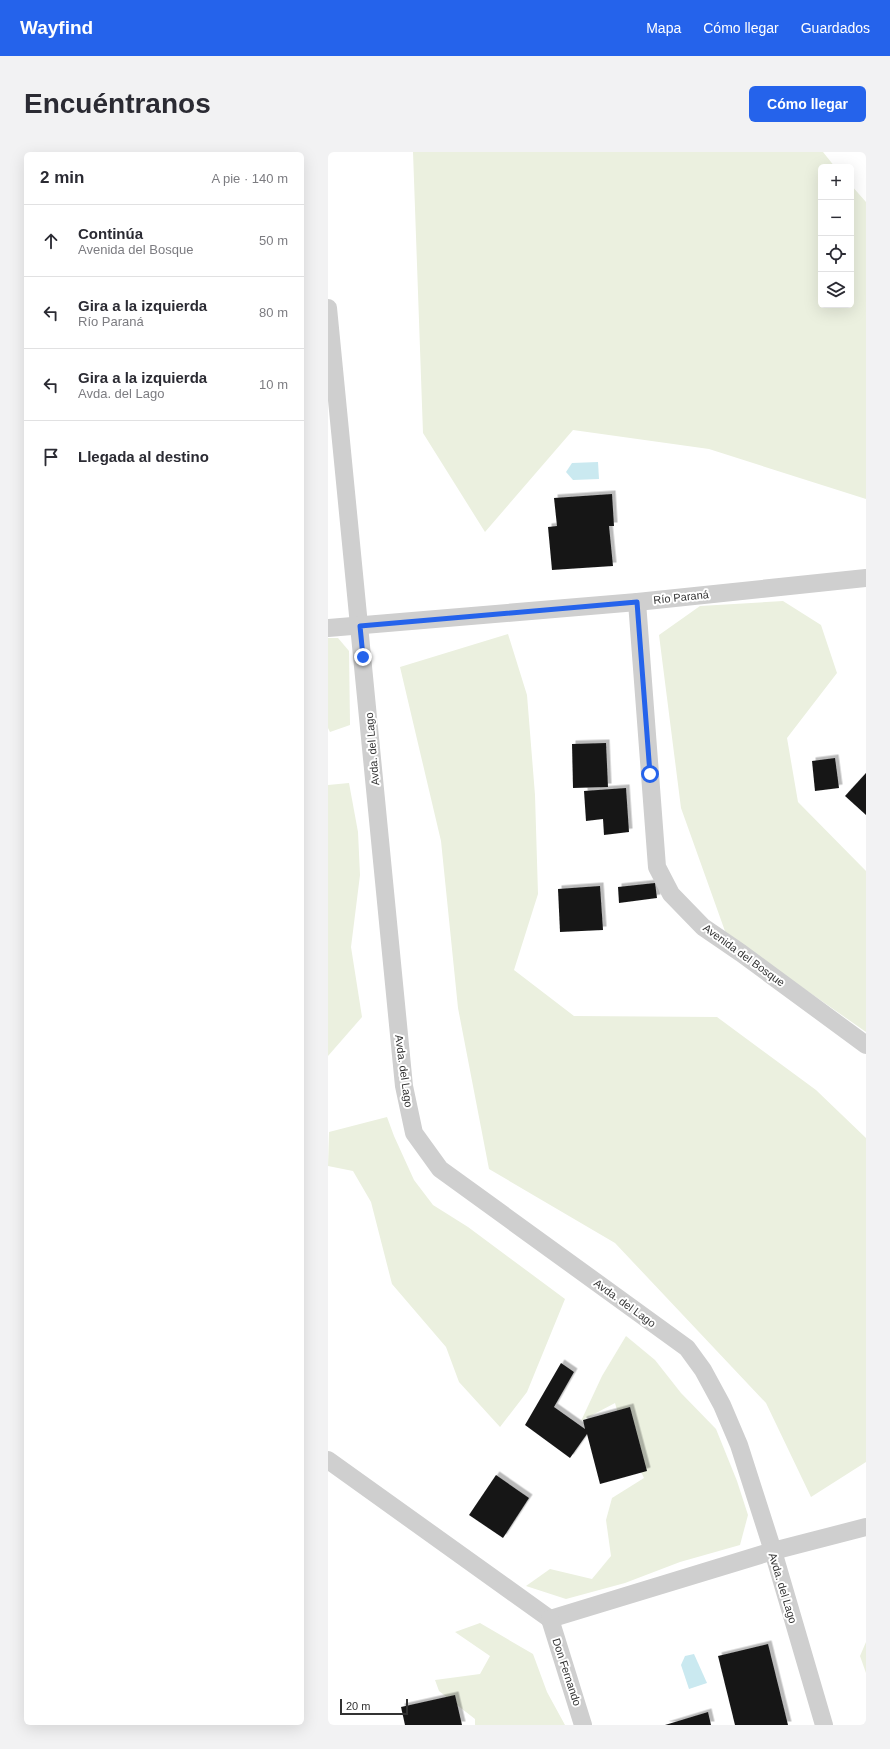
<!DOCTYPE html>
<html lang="es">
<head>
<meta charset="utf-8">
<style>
  :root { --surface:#fff; --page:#f2f2f3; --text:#2b2b33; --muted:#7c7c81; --line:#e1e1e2; --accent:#2563eb }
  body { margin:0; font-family:Arial,sans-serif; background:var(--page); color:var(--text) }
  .controls { position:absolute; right:12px; top:12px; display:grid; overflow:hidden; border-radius:6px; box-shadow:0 4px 16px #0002 }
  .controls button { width:36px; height:36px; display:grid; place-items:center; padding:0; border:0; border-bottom:1px solid var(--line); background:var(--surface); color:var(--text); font:20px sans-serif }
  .scale { position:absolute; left:12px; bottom:10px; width:68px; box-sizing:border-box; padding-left:4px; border:2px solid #323232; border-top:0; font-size:11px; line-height:14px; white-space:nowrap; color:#323232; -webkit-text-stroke:3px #fff; paint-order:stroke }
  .stop { position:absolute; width:12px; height:12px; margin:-9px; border:3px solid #2563eb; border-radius:50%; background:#fff }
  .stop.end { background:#2563eb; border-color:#fff; box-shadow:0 1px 4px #0008 }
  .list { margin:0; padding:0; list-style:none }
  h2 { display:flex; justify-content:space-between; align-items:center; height:52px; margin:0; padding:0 16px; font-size:17px }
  h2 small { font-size:13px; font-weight:400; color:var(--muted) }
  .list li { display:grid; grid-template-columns:26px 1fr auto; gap:12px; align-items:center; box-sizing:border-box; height:72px; padding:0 16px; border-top:1px solid var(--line) }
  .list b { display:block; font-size:15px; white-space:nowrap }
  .list p { margin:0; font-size:13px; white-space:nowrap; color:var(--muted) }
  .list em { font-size:13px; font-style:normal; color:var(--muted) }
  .icon { flex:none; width:22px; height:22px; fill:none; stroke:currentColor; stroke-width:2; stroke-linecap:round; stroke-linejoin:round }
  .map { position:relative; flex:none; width:538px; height:1573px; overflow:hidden; border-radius:6px }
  header { display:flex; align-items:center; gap:24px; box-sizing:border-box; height:56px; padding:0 20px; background:var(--accent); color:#fff }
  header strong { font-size:19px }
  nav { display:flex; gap:22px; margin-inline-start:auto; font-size:14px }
  .intro { display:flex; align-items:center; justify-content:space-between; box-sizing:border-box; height:96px; padding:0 24px }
  h1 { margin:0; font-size:28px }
  .button { padding:10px 18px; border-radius:6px; background:var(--accent); color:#fff; font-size:14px; font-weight:700 }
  main { display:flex; gap:24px; padding:0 24px }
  aside { flex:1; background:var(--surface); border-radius:6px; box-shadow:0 4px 16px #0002 }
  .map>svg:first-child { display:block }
</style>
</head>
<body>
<header>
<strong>Wayfind</strong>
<nav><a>Mapa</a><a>Cómo llegar</a><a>Guardados</a></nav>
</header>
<div class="intro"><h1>Encuéntranos</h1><a class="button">Cómo llegar</a></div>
<main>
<aside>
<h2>2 min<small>A pie · 140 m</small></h2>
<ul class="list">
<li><svg class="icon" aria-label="ahead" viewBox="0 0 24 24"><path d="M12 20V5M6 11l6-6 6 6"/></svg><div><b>Continúa</b><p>Avenida del Bosque</p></div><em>50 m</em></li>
<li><svg class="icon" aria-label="left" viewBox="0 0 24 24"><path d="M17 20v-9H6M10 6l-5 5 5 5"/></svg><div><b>Gira a la izquierda</b><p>Río Paraná</p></div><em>80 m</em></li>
<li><svg class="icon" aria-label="left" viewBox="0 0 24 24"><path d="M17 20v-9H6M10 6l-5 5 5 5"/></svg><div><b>Gira a la izquierda</b><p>Avda. del Lago</p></div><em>10 m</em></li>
<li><svg class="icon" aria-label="arrive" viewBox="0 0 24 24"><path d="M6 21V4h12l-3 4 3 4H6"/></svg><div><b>Llegada al destino</b></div></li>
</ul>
</aside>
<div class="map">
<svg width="538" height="1573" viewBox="0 0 538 1573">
  <defs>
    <filter id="shadow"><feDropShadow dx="3.5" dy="-3.5" stdDeviation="0" flood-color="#0004"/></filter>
  </defs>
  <rect width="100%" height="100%" fill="#fff"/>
  <!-- green -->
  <g fill="#ebf0df">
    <polygon points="85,0 495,0 507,15 493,15 493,153 523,153 523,33 538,50 538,347 381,297 245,278 157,380 95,281"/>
    <polygon points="455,449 493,473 509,521 459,586 470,650 538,719 538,880 398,782 353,656 331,483 372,454"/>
    <polygon points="180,482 199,543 207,643 210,742 186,818 246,864 389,865 488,938 538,986 538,1310 483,1345 438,1251 287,1091 161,1017 130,856 113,689 72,515"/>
    <polygon points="0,486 10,486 21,499 22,573 2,580 0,576"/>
    <polygon points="21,631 30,680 32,723 23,795 34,865 0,904 0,633"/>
    <polygon points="59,965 66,984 86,1028 105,1053 140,1075 237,1147 199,1240 172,1275 131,1230 118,1195 64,1132 43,1050 25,1019 0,1014 1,980"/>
    <polygon points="298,1184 327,1208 353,1241 388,1277 409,1329 420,1363 412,1393 352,1410 297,1431 238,1447 198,1434 222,1417 264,1427 283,1404 278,1368 284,1346 316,1326 298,1289 287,1251 253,1269 274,1224"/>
    <polygon points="152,1471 205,1502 219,1540 237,1573 147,1573 147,1567 111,1539 107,1528 152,1522 162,1504 127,1480"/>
    <polygon points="538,1490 538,1521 532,1504"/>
  </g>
  <!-- water -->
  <g fill="#cae9f0">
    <polygon points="270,310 271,327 245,328 238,320 244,311"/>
    <polygon points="366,1502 379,1531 361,1537 353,1513 357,1504"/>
  </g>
  <!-- building -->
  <g fill="#191919" filter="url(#shadow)">
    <polygon points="284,342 286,374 281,374 285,414 224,418 220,375 229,374 226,346"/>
    <polygon points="278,591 280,635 245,636 244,592"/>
    <polygon points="507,606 511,636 487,639 484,609"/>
    <polygon points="538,621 538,663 517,644"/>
    <polygon points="298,636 301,680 276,683 275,667 258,669 256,639"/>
    <polygon points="327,731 329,746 291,751 290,735"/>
    <polygon points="272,734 275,778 232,780 230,737"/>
    <polygon points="233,1211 246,1220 226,1255 257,1277 255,1268 302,1255 319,1319 272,1332 259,1282 242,1306 197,1273"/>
    <polygon points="168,1323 201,1346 175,1386 141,1363"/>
    <polygon points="440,1492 460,1573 407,1573 390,1504"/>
    <polygon points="127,1543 134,1573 77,1573 73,1555"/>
    <polygon points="380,1560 383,1573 337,1573"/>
  </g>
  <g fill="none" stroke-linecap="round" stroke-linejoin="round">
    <!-- minor -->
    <g stroke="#cfcfcf" stroke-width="18">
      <polyline points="0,156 76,934 86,981 112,1017 359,1196 375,1218 394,1253 411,1293 445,1399 496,1573"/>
      <polyline points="309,450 329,715 343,742 375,775 413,801 538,893"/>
      <polyline points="0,476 309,450 538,426"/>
      <polyline points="0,1308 222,1467"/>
      <polyline points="222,1467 445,1399 538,1375"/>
      <polyline points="222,1467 255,1573"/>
    </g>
  </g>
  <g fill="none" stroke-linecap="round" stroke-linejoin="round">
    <!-- route -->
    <polyline stroke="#2563eb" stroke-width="5" points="35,505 32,474 309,450 322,622"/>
  </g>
  <g text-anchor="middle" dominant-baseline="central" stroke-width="4" stroke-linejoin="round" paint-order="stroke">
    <!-- street labels -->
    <g font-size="11" fill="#323232" stroke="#fff">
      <text transform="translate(353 445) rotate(-6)">Río Paraná</text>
      <text transform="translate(44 597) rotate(-95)">Avda. del Lago</text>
      <text transform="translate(416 803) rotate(36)">Avenida del Bosque</text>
      <text transform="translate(76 919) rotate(82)">Avda. del Lago</text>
      <text transform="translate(297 1151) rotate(36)">Avda. del Lago</text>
      <text transform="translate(455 1436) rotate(73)">Avda. del Lago</text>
      <text transform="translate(239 1520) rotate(72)">Don Fernando</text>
    </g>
  </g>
</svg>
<div class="controls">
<button>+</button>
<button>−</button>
<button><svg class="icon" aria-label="locate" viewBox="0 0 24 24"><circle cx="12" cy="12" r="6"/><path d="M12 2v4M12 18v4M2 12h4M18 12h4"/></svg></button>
<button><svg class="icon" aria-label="layers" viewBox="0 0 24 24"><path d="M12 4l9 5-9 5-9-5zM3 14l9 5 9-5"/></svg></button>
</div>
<div class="scale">20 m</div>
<div class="stop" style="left:322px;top:622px"></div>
<div class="stop end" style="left:35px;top:505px"></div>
</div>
</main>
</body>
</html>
